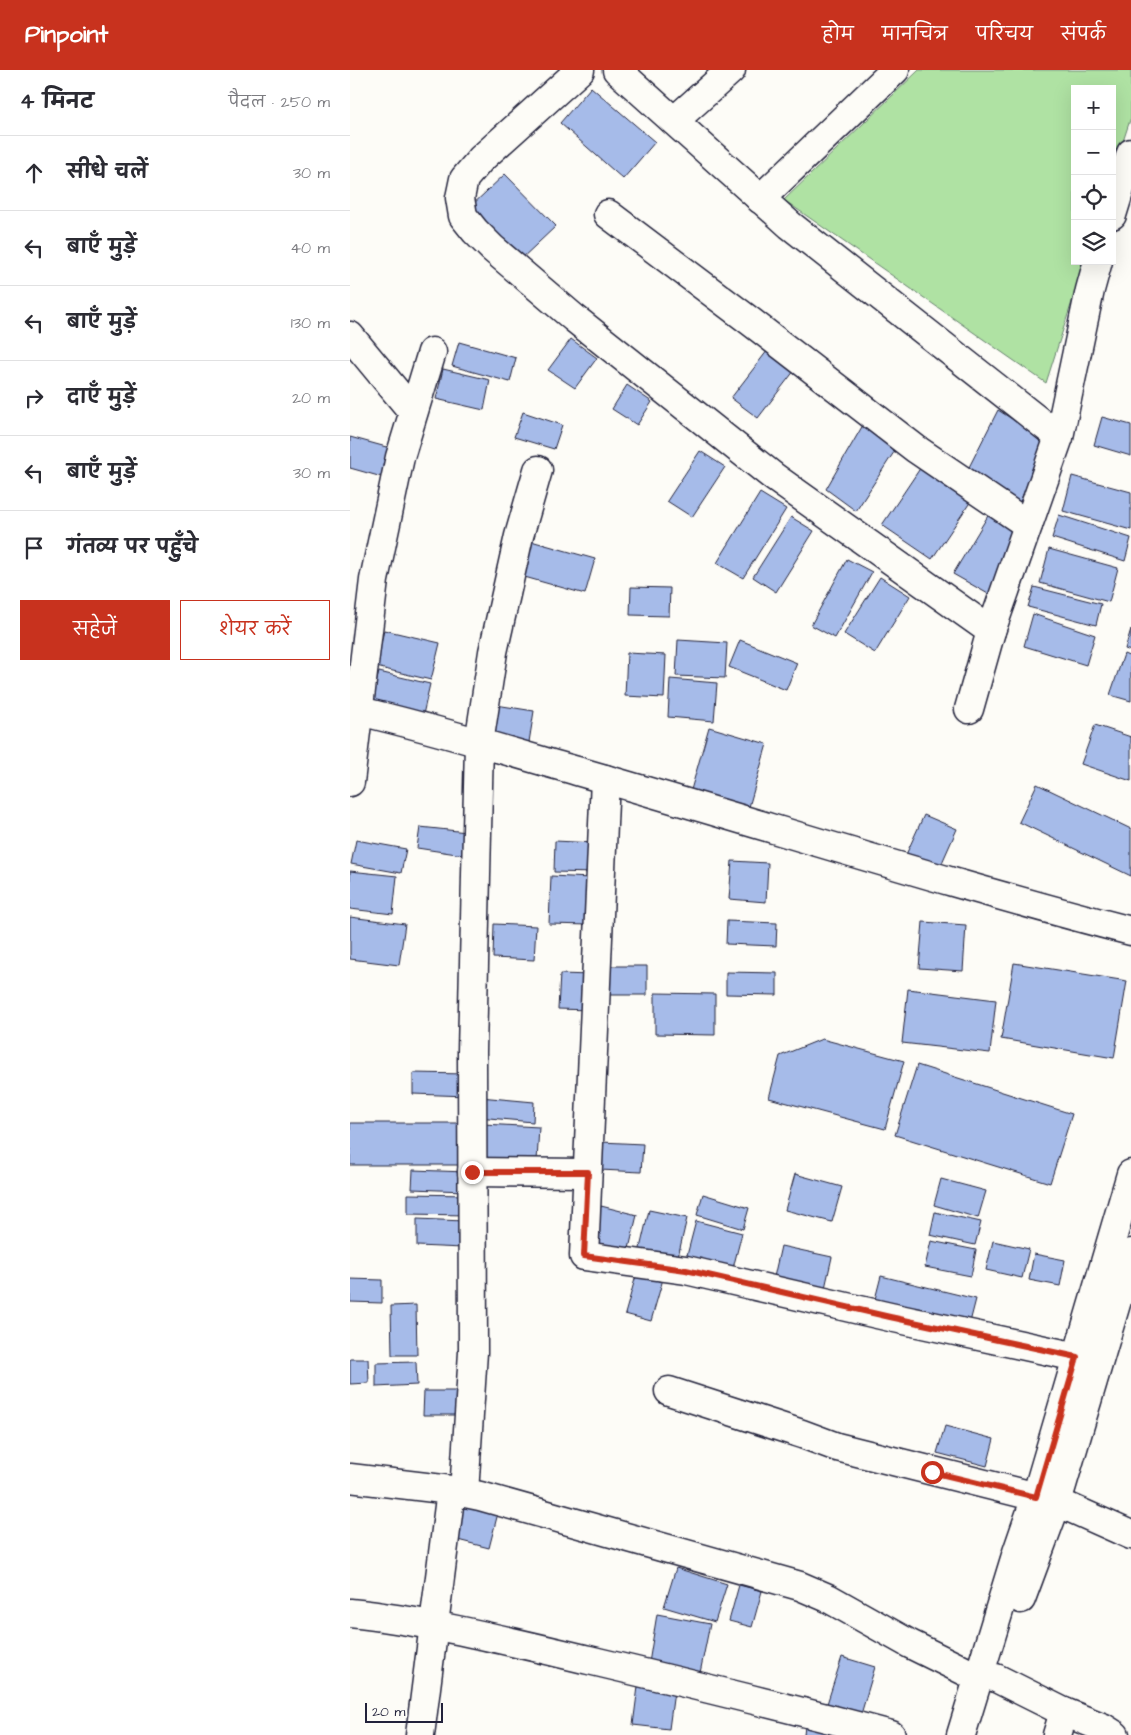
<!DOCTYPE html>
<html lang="hi">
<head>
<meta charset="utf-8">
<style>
  :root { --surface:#fff; --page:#f7f7f7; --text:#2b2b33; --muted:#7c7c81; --line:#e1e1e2; --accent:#c8321e }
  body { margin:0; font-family:"Architects Daughter","Playpen Sans Deva",sans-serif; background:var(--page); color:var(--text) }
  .controls { position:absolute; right:15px; top:15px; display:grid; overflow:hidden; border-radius:0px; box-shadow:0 5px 20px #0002 }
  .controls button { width:45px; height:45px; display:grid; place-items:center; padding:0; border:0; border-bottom:1px solid var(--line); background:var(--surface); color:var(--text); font:25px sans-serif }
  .scale { position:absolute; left:15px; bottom:12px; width:78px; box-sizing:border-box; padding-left:5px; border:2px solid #22223b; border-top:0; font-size:14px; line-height:18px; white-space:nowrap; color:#22223b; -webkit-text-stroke:4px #fdfcf7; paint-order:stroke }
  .stop { position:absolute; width:15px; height:15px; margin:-11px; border:4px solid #c8321e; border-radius:50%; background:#fff }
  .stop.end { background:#c8321e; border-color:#fff; box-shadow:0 1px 5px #0008 }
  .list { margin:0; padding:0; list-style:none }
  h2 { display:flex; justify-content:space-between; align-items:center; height:65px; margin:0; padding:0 20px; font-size:21px }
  h2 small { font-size:16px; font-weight:400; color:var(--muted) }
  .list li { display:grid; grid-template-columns:32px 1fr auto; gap:15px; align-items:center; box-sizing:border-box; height:75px; padding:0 20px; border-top:1px solid var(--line) }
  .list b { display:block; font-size:19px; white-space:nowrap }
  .list em { font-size:16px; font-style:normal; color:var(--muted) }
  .actions { display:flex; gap:10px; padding:15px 20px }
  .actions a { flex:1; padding:11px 0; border:1px solid var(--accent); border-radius:0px; text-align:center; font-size:18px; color:var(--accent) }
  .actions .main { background:var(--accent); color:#fff }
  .icon { flex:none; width:28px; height:28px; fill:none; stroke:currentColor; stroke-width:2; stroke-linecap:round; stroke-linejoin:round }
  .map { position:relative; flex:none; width:781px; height:1665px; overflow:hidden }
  header { display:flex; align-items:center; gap:30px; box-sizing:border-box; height:70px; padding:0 25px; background:var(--accent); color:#fff }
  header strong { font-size:24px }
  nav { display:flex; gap:28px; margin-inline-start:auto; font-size:18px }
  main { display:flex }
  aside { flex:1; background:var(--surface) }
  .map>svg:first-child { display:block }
</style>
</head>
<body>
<header>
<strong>Pinpoint</strong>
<nav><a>होम</a><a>मानचित्र</a><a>परिचय</a><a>संपर्क</a></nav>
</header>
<main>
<aside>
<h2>4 मिनट<small>पैदल · 250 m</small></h2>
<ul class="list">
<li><svg class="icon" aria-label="ahead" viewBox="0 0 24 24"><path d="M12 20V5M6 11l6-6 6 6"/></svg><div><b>सीधे चलें</b></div><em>30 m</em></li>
<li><svg class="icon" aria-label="left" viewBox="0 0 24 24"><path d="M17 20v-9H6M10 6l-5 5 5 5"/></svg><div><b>बाएँ मुड़ें</b></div><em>40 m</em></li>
<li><svg class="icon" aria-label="left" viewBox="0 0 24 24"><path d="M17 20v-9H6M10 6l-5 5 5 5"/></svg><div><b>बाएँ मुड़ें</b></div><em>130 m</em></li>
<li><svg class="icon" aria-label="right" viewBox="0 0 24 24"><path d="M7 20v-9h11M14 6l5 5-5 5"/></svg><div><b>दाएँ मुड़ें</b></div><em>20 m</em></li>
<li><svg class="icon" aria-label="left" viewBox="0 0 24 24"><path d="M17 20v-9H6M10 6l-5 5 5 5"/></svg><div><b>बाएँ मुड़ें</b></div><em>30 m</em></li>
<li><svg class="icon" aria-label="arrive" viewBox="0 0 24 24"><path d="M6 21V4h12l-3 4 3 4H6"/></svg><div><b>गंतव्य पर पहुँचे</b></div></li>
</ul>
<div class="actions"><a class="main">सहेजें</a><a>शेयर करें</a></div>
</aside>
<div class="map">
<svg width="781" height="1665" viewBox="0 0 781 1665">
  <rect width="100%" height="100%" fill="#fdfcf7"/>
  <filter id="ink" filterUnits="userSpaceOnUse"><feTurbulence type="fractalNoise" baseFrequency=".02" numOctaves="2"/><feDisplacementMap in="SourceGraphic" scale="10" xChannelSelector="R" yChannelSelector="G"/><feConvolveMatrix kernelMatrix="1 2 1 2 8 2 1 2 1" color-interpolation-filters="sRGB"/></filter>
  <g filter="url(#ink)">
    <!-- green -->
    <polygon fill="#afe2a3" stroke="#68826f" points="569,0 781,0 781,47 762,105 762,19 725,19 725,191 735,191 696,313 434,130"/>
    <!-- building -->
    <g fill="#a6bbe9" stroke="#22223b">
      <polygon points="241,17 305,72 273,109 210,53"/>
      <polygon points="155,104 206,156 169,191 119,138"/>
      <polygon points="221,269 247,288 225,318 198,300"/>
      <polygon points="109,272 166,288 160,312 102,296"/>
      <polygon points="424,272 451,292 408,348 381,328"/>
      <polygon points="93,299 140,310 134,340 86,329"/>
      <polygon points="277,315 302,332 287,355 262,339"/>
      <polygon points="648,340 695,370 668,437 613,409"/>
      <polygon points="173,342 212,355 204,379 164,367"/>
      <polygon points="752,347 781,355 781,386 744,375"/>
      <polygon points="513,355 546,379 506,441 476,419"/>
      <polygon points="0,367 40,378 32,407 0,398"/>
      <polygon points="350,381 375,397 342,447 317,431"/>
      <polygon points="573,394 623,428 582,489 532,455"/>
      <polygon points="722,406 781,422 781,460 713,441"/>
      <polygon points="410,423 436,439 393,508 367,493"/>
      <polygon points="642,439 668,459 640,525 603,504"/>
      <polygon points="709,445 781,468 775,491 702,468"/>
      <polygon points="441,447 464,461 426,522 403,507"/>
      <polygon points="181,471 245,489 235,524 171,506"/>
      <polygon points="699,479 768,498 759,532 690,513"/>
      <polygon points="497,489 522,502 485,568 461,555"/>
      <polygon points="530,507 560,526 525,583 494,564"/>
      <polygon points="281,517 320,518 319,546 280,545"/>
      <polygon points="684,517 751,534 746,555 678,537"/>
      <polygon points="683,544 745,565 736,595 674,576"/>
      <polygon points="781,559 781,581 775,579"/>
      <polygon points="34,560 90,573 81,610 26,597"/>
      <polygon points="328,570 377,573 375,608 326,606"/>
      <polygon points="390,570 447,593 436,620 379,597"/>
      <polygon points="277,583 316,585 314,628 275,626"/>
      <polygon points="774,584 781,587 781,631 760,625"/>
      <polygon points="29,602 80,614 72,649 20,637"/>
      <polygon points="320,609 367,613 364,651 318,647"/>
      <polygon points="146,635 184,641 179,672 142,666"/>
      <polygon points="745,655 781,667 781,711 731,694"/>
      <polygon points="359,657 417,674 397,744 339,727"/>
      <polygon points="687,714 781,759 781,806 669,752"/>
      <polygon points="574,745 607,759 587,804 554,789"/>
      <polygon points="70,757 117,762 120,786 67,778"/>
      <polygon points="6,770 56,779 51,803 1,794"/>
      <polygon points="205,771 246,773 245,803 204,802"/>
      <polygon points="382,791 418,793 416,832 379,829"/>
      <polygon points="0,801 47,806 43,844 0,839"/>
      <polygon points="201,806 240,808 239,855 199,854"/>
      <polygon points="0,847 55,854 49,895 0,889"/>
      <polygon points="377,851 427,853 426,876 376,874"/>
      <polygon points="573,852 616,855 613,901 569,898"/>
      <polygon points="144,854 186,856 184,890 143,888"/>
      <polygon points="664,893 777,911 764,988 651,969"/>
      <polygon points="259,896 297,896 297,925 260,925"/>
      <polygon points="376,902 427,903 427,925 376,924"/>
      <polygon points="210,904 241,905 239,940 208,939"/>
      <polygon points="558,919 646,930 640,983 552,973"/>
      <polygon points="305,923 365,924 365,965 305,964"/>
      <polygon points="472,969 554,991 535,1059 419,1028 430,986"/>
      <polygon points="567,995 722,1044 700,1113 545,1065"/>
      <polygon points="63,1003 117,1004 117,1026 63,1024"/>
      <polygon points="130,1027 184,1032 183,1052 128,1047"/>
      <polygon points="0,1053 113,1053 114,1095 0,1095"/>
      <polygon points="133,1054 189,1057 187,1091 131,1088"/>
      <polygon points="251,1072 293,1074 291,1102 250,1100"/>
      <polygon points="63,1100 116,1102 115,1121 62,1119"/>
      <polygon points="445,1104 492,1117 482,1152 435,1140"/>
      <polygon points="591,1109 636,1121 628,1148 584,1135"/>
      <polygon points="58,1124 117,1125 117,1145 58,1144"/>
      <polygon points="353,1124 399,1138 393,1159 347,1145"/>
      <polygon points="251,1136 287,1145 277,1187 241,1179"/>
      <polygon points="299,1140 337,1148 326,1195 288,1187"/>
      <polygon points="585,1142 631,1152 625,1175 580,1165"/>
      <polygon points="67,1149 114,1151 113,1178 67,1176"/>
      <polygon points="346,1151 392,1163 381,1206 335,1193"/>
      <polygon points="581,1171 626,1180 621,1206 575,1197"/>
      <polygon points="643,1171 679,1179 672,1208 636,1200"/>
      <polygon points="431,1176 482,1187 473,1227 422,1216"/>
      <polygon points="684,1184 715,1190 710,1216 679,1210"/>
      <polygon points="287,1202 313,1209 301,1251 275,1244"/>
      <polygon points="531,1206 626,1229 618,1260 523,1237"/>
      <polygon points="0,1209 32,1210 32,1233 0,1232"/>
      <polygon points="66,1235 67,1285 42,1285 41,1236"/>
      <polygon points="0,1289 18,1289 19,1313 0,1314"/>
      <polygon points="66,1292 67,1315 26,1317 26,1293"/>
      <polygon points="74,1321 106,1321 106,1345 73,1345"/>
      <polygon points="595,1356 644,1369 637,1396 587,1383"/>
      <polygon points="105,1432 148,1443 139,1478 96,1467"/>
      <polygon points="326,1498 377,1514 365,1552 314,1537"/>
      <polygon points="389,1515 412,1521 402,1557 379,1551"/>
      <polygon points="307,1544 360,1554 350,1603 299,1593"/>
      <polygon points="492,1587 525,1597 509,1651 475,1640"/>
      <polygon points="289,1609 325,1614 319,1659 283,1655"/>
      <polygon points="455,1656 526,1665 454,1665"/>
    </g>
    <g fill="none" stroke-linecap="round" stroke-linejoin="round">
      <defs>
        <g id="minor">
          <polyline points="230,0 131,89 114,109 110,128 113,146 125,161 142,178 224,248 424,407 641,561"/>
          <polyline points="267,0 440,155 709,367"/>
          <polyline points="324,51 381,0"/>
          <polyline points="410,129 545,0"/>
          <polyline points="258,144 400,251 566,379 678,455"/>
          <polyline points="762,145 781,83"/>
          <polyline points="0,266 63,342"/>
          <polyline points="619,639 641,561 709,367 740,220 748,191"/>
          <path d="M 9,641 C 82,658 154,680 227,701 C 412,754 595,813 781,861"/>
          <polyline points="255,709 234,1186 336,1200 540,1247 727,1287"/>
          <polyline points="0,712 24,510 50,387 82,282"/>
          <polyline points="122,1102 237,1103"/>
          <polyline points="319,1321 452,1364 487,1377 707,1432 781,1465"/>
          <polyline points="0,1408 101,1420 130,1426 450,1516 478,1528 560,1574 629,1608"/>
          <polyline points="114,1423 123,1282 122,982 129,673 143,582 169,466 188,400"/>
          <polyline points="671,1529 707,1432 781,1183"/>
          <path d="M 0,1543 C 79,1551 162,1572 239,1590 C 340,1614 441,1638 541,1665"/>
          <polyline points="646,1608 714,1642 754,1658 765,1665"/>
          <polyline points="70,1665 101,1420"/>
          <polyline points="611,1665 667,1482 686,1427 781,1104"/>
          <polyline points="707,1665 714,1642"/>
        </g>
      </defs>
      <!-- minor casing -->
      <use href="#minor" stroke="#22223b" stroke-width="31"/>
      <!-- minor -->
      <use href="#minor" stroke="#fdfcf7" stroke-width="28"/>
    </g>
  </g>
  <g fill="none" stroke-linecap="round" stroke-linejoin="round" filter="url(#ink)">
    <!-- route -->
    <polyline stroke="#c8321e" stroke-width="6" points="122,1102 238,1102 234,1186 336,1200 540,1247 727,1287 686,1427 582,1402"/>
  </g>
</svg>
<div class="controls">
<button>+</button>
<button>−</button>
<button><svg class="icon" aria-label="locate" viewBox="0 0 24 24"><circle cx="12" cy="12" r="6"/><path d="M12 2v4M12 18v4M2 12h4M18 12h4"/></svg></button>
<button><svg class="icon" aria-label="layers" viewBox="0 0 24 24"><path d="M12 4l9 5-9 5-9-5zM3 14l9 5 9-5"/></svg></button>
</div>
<div class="scale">20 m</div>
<div class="stop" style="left:582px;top:1402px"></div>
<div class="stop end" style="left:122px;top:1102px"></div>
</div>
</main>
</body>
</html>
